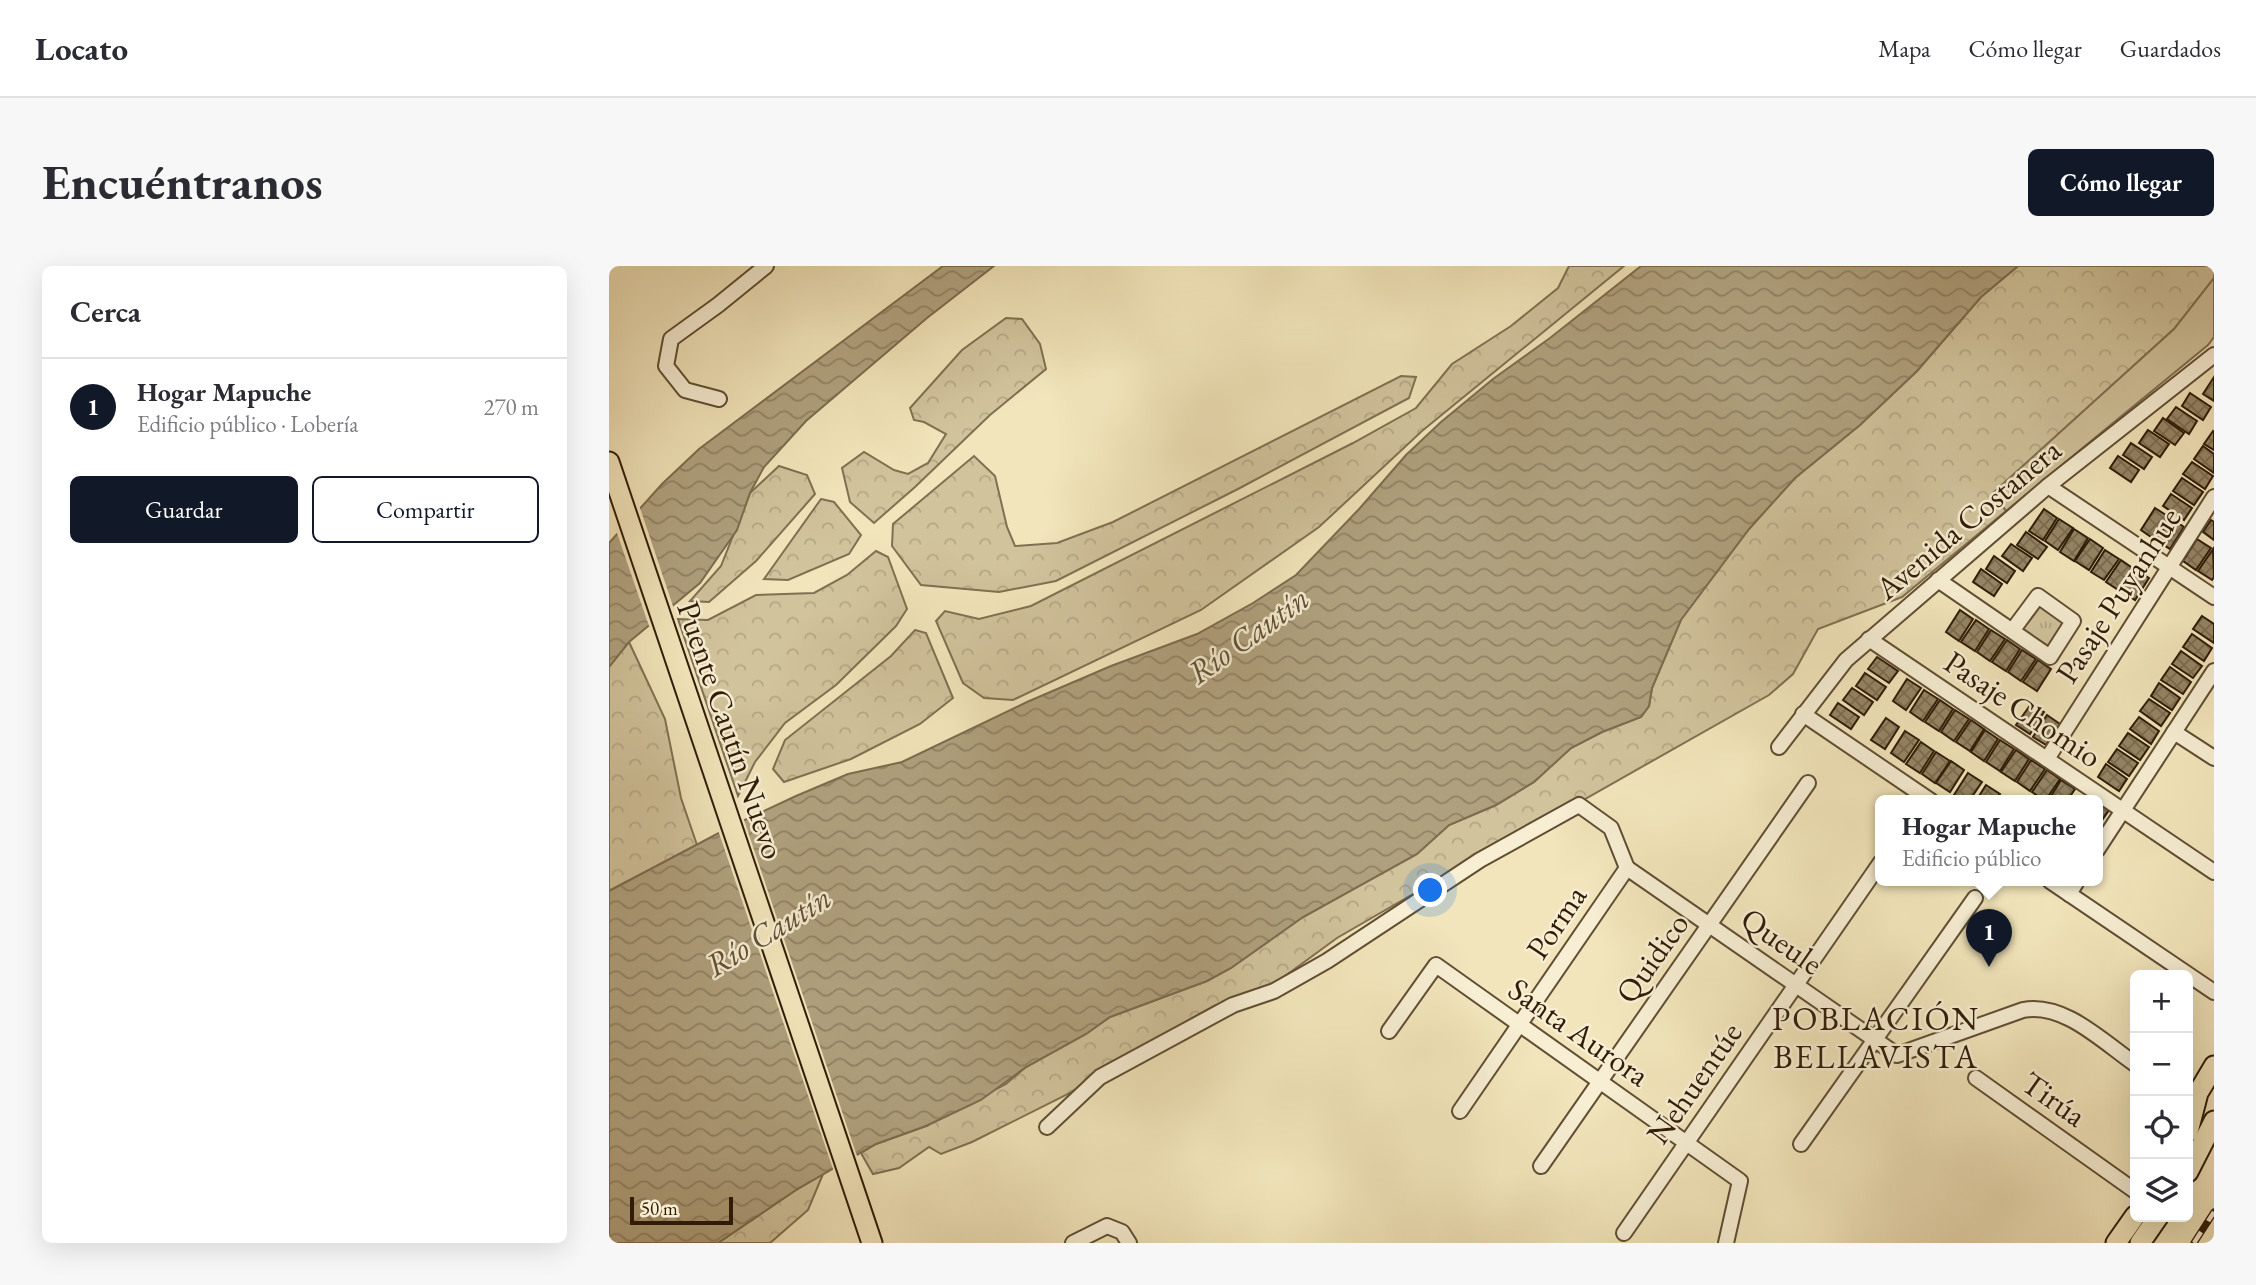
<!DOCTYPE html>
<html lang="es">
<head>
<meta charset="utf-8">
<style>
  :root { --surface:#fff; --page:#f7f7f7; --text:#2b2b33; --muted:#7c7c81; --line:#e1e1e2; --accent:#111827 }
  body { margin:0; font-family:"EB Garamond",serif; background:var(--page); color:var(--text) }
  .controls { position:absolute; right:21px; bottom:21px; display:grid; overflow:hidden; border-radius:10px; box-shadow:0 7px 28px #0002 }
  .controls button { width:63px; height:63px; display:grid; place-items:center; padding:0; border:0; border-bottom:2px solid var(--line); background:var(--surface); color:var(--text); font:35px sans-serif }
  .scale { position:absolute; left:21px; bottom:18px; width:103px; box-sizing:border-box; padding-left:7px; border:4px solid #301c07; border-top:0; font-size:19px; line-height:24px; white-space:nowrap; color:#301c07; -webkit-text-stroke:5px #f7eed3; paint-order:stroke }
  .you { position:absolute; left:822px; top:625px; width:24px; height:24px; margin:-18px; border:5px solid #fff; border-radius:50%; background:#1a73e8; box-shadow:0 0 0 10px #1a73e833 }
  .badge { display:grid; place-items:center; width:46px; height:46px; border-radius:50%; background:var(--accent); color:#fff; font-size:23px; font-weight:700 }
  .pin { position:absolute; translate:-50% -58px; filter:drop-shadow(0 2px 4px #0008) }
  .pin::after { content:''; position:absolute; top:37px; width:24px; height:21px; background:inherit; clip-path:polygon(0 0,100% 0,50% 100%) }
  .popup { position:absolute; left:1266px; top:529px; width:228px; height:91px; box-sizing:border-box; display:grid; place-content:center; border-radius:10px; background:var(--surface); filter:drop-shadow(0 2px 5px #0005); font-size:23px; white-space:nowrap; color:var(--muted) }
  .popup b { font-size:26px; color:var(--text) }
  .popup::after { content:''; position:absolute; left:50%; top:100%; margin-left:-14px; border:14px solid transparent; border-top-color:var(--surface) }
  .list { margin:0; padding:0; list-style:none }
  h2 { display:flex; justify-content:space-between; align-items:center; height:91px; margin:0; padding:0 28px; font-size:30px }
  h2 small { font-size:23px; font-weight:400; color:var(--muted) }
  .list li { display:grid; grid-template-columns:46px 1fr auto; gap:21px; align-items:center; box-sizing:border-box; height:98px; padding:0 28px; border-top:2px solid var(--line) }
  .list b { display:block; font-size:26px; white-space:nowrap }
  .list p { margin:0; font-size:23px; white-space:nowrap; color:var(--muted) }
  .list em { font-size:23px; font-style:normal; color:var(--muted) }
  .actions { display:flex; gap:14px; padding:21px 28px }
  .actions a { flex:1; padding:16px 0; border:2px solid var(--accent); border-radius:10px; text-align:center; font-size:24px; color:var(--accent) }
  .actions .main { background:var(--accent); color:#fff }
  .icon { flex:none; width:38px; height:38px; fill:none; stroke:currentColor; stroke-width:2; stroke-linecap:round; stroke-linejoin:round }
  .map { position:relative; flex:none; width:1605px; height:977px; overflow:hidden; border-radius:10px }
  header { display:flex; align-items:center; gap:42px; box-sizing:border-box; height:98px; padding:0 35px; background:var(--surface); border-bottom:2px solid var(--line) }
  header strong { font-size:33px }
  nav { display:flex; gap:38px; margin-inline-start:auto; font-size:24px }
  .intro { display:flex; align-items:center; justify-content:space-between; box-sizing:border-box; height:168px; padding:0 42px }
  h1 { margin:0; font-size:49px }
  .button { padding:18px 32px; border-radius:10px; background:var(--accent); color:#fff; font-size:24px; font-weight:700 }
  main { display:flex; gap:42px; padding:0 42px }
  aside { flex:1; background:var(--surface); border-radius:10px; box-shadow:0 7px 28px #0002 }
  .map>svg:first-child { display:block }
</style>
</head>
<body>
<header>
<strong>Locato</strong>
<nav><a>Mapa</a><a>Cómo llegar</a><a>Guardados</a></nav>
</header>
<div class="intro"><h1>Encuéntranos</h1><a class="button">Cómo llegar</a></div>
<main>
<aside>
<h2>Cerca<small></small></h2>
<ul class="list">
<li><span class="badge">1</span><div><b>Hogar Mapuche</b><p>Edificio público · Lobería</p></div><em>270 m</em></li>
</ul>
<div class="actions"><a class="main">Guardar</a><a>Compartir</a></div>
</aside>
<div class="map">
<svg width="1605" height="977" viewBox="0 0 1605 977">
  <defs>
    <pattern id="grass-tufts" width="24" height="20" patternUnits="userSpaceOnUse" patternTransform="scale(1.75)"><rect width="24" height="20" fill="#d1c39c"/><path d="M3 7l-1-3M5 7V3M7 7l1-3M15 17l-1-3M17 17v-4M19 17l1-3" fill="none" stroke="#b4a785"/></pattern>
    <pattern id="forest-crowns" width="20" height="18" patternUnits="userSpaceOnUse" patternTransform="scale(1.75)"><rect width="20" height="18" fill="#d1c39c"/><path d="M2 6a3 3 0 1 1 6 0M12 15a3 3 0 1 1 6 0" fill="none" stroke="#b4a785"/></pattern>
    <pattern id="water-waves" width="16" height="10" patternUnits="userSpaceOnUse" patternTransform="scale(1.75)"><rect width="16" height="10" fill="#b0a17e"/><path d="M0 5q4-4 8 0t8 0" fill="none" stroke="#908265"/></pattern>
    <pattern id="building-cross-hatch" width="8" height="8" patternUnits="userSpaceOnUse" patternTransform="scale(1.75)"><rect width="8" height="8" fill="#958565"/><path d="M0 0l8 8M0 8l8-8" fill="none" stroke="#7a6c51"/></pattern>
  </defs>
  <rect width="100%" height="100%" fill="#f2e5bb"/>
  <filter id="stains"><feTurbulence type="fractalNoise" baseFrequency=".00286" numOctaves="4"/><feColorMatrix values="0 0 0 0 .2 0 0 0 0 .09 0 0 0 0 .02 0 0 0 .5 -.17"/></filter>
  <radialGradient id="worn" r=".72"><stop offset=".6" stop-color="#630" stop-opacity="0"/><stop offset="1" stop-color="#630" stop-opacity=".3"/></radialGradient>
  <!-- grass -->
  <polygon fill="url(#grass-tufts)" stroke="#807052" stroke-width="2" points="1429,334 1461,356 1440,388 1408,365"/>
  <!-- forest -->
  <g fill="url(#forest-crowns)" stroke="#807052" stroke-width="2">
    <polygon points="960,0 1015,0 813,165 710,261 592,344 404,434 375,432 354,417 327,355 336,345 370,353 422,340 744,177 807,142 843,98 902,60 949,22"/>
    <polygon points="1409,0 1605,0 1605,12 1565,63 1386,226 1397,245 1293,331 1209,363 1184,408 1160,429 976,533 946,546 728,672 661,721 605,740 487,806 463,826 363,876 332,888 320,881 290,902 264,908 252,887 267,878 317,860 397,818 417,801 477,768 501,751 598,715 622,702 694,651 808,588 840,559 887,539 925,516 962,482 993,466 1032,451 1040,440 1043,422 1072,353 1140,263 1186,212 1251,159 1308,105 1372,31"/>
    <polygon points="397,52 413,53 431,78 437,103 381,149 306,221 265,257 241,236 233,202 255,186 285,204 299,208 319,197 337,168 315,156 305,154 301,142 353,84"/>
    <polygon points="792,110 807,111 800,132 629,223 447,315 390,326 312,319 283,280 284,258 365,190 386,210 398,261 406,280 448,277 504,256"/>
    <polygon points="170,200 198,209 206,228 147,295 100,336 81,335 112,300 141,227"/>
    <polygon points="212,233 225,236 252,269 240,288 179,314 155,313"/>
    <polygon points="267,285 279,291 298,343 287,360 227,419 176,457 146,496 129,530 69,353 99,354 147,329 205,327 238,309"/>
    <polygon points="306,364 317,367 344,432 311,458 242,493 175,516 164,503 176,474 282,390"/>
    <polygon points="20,376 56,453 72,532 88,579 0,625 0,401"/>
    <polygon points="214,908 199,944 161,977 109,977 187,924"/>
  </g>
  <!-- green -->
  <polygon fill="#d1c39c" stroke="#807052" stroke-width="2" points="1605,12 1605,71 1599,79 1397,245 1385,226 1565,63"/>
  <!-- water -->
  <g fill="url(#water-waves)" stroke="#7d6c4e" stroke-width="2">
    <polygon points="334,0 385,0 318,52 197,155 155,201 141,227 128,264 91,317 20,376 0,401 0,277 53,218 90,183"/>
    <polygon points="1032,0 1409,0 1372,31 1308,105 1251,159 1186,212 1140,263 1072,354 1043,422 1040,440 1032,451 993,466 962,482 925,516 887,539 840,559 808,588 694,651 622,702 598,715 501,751 477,768 417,801 372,834 317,860 267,878 187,924 109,977 0,977 0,625 125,559 187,530 239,508 293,496 418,436 502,400 588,368 644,337 687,309 751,242 797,189 832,156 884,113 941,72"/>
  </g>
  <!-- pier -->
  <g fill="#f2e5bb">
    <polygon points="30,239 65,343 41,363 7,264"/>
    <polygon points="134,551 249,893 225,906 109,564"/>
  </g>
  <!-- building -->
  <g fill="url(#building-cross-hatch)" stroke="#301c07" stroke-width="2">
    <polygon points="1605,111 1605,135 1594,128"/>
    <polygon points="1581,127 1602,141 1594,154 1573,140"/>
    <polygon points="1567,141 1588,155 1580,168 1558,153"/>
    <polygon points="1554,152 1575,167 1566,179 1545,165"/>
    <polygon points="1539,164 1560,178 1551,191 1530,177"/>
    <polygon points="1604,165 1605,166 1605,184 1595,178"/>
    <polygon points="1522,177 1543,191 1535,203 1514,189"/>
    <polygon points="1594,180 1605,188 1605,207 1585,193"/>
    <polygon points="1509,190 1530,204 1522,216 1501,202"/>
    <polygon points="1583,196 1604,210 1596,223 1574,208"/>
    <polygon points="1573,212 1594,226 1585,239 1564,225"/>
    <polygon points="1562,228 1583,242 1575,254 1554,240"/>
    <polygon points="1546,242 1560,251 1545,273 1532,264"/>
    <polygon points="1435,243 1448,252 1434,274 1420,265"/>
    <polygon points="1562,252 1575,261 1561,283 1547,274"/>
    <polygon points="1450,253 1464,262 1449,284 1436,275"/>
    <polygon points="1602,254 1605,256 1605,274 1594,266"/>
    <polygon points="1465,263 1479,272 1465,295 1451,286"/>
    <polygon points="1417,266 1438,281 1429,293 1408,279"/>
    <polygon points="1481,273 1494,282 1480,304 1466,295"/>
    <polygon points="1588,273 1602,282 1587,304 1574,295"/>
    <polygon points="1402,278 1423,292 1414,305 1393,290"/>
    <polygon points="1604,283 1605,311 1603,314 1589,305"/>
    <polygon points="1496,284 1510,293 1495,314 1482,306"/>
    <polygon points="1385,290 1406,305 1398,317 1377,303"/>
    <polygon points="1512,294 1525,303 1511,325 1497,316"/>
    <polygon points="1372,303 1393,318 1385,330 1364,316"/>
    <polygon points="1526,303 1540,312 1526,334 1512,325"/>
    <polygon points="1351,344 1364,353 1350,375 1337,366"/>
    <polygon points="1593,350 1605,358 1605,377 1584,363"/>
    <polygon points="1367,354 1380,363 1366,385 1352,376"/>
    <polygon points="1382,364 1396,373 1381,395 1368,386"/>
    <polygon points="1583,368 1603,382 1595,395 1574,381"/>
    <polygon points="1398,374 1411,383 1397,405 1383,396"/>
    <polygon points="1413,384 1427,393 1412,415 1399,406"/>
    <polygon points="1572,385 1593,400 1584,412 1563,398"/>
    <polygon points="1268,391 1289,405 1280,417 1259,403"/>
    <polygon points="1429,394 1442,403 1428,425 1414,416"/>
    <polygon points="1561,401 1582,416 1574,428 1552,414"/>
    <polygon points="1256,407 1277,421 1268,434 1247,420"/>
    <polygon points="1298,413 1312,422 1297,444 1284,435"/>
    <polygon points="1550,417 1571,432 1563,444 1542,430"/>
    <polygon points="1243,422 1264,436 1255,449 1234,434"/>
    <polygon points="1315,424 1329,433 1314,455 1301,446"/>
    <polygon points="1540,433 1561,447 1552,460 1531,445"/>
    <polygon points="1331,434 1344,443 1330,465 1316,456"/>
    <polygon points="1229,437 1250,451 1242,463 1221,449"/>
    <polygon points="1422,438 1435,446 1421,468 1407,459"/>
    <polygon points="1346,444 1360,453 1345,475 1332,466"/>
    <polygon points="1438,449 1451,458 1437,479 1424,471"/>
    <polygon points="1530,451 1550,465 1542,478 1521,463"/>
    <polygon points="1277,452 1290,461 1276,483 1262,474"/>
    <polygon points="1362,454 1375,463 1361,485 1347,476"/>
    <polygon points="1376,464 1389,473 1375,495 1362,486"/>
    <polygon points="1296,465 1310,474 1295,496 1282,487"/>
    <polygon points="1519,467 1540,481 1531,494 1510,480"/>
    <polygon points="1391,474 1405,483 1391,505 1377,496"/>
    <polygon points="1312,476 1325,485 1311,507 1297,498"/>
    <polygon points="1508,483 1529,497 1520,510 1499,496"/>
    <polygon points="1407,484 1420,493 1406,515 1392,506"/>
    <polygon points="1327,486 1341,495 1326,517 1313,508"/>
    <polygon points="1422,494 1436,503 1421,525 1408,516"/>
    <polygon points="1342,495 1355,504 1341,526 1327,517"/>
    <polygon points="1497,498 1518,513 1510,525 1489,511"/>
    <polygon points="1438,504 1451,513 1436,535 1423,526"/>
    <polygon points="1359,507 1373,516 1360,535 1354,535 1345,529"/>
    <polygon points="1452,514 1466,523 1458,535 1439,535"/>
    <polygon points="1377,519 1391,528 1386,535 1367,535"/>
    <polygon points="1488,537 1500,544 1491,557 1488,555"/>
  </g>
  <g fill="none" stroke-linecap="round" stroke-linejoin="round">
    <defs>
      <g id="minor">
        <polyline points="110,133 76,124 57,100 62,73 109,39 157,0"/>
        <polyline points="1439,220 1605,331"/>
        <polyline points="1329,314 1441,391 1464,355 1429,330 1403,365"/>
        <polyline points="1260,373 1605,606"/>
        <polyline points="1194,448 1322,535"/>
        <polyline points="1565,466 1605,492"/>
        <polyline points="1170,481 1237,394 1439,220 1605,89"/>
        <polyline points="1438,493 1605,231"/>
        <polyline points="1488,584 1605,405"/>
        <path d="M 1018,602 L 1288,789 L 1414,744 C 1455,736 1494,776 1526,798"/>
        <polyline points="1441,615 1605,726"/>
        <polyline points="1460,628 1468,615"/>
        <polyline points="780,765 827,699 1131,915 1117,977"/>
        <polyline points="1367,812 1526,925"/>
        <polyline points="851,845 1018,602"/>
        <polyline points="438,861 491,811 624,739 665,725 718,695 871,594 970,539 1002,562 1018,602"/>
        <polyline points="1192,878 1366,632"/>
        <polyline points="932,900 1199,517"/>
        <polyline points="1015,967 1272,596"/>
        <polyline points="464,977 498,960 513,966 520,977"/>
      </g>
      <g id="major">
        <polyline points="0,196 263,977"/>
        <polyline points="1579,866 1589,827 1605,800"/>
        <polyline points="1579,906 1605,855"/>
        <polyline points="1507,977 1526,950"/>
        <polyline points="1531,977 1549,951"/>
      </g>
    </defs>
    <!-- minor casing -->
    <use href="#minor" stroke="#604e34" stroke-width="18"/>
    <!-- major casing -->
    <use href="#major" stroke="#301c07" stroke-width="23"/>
    <!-- minor -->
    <use href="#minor" stroke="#f7eed3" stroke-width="14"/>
    <!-- major -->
    <use href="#major" stroke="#f2e5bb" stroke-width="19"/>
    <defs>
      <polyline id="rail" points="1585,977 1605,946"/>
    </defs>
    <!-- rail casing -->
    <use href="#rail" stroke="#301c07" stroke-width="7"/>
    <!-- rail -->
    <use href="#rail" stroke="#f7eed3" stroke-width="4.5" stroke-dasharray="13" stroke-linecap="butt"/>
  </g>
  <g text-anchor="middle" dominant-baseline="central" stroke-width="5" stroke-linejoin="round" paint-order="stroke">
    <!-- street labels -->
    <g font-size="32" fill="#301c07" stroke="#f7eed3">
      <text transform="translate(1359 253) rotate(-40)">Avenida Costanera</text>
      <text transform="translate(1509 329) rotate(-57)">Pasaje Puyanhue</text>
      <text transform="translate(1414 443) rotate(34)">Pasaje Chomio</text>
      <text transform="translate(122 464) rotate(71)">Puente Cautín Nuevo</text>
      <text transform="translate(947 656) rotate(-56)">Porma</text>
      <text transform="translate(1173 675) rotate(35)">Queule</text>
      <text transform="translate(1043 692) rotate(-55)">Quidico</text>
      <text transform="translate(970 766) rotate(35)">Santa Aurora</text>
      <text transform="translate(1085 817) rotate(-55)">Nehuentúe</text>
      <text transform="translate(1445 833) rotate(35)">Tirúa</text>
    </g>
    <!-- water labels -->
    <g font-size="33" font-style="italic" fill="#635137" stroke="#f7eed3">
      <text transform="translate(639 369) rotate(-36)">Río Cautín</text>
      <text transform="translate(159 665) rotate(-32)">Río Cautín</text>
    </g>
    <!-- neighbourhood labels -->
    <g font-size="33" letter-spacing="2" fill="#301c07" stroke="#f7eed3">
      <text x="1267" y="752">POBLACIÓN<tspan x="1267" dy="38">BELLAVISTA</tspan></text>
    </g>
  </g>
  <rect width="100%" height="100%" filter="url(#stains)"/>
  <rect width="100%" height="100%" fill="url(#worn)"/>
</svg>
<div class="controls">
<button>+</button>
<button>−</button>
<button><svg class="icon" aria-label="locate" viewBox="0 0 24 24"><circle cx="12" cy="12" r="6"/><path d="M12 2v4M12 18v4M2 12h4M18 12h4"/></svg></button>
<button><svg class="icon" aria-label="layers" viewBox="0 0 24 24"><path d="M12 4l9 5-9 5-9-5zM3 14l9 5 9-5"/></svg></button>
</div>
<div class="scale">50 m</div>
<div class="you"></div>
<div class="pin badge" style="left:1380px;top:701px">1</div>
<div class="popup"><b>Hogar Mapuche</b>Edificio público</div>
</div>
</main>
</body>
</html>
